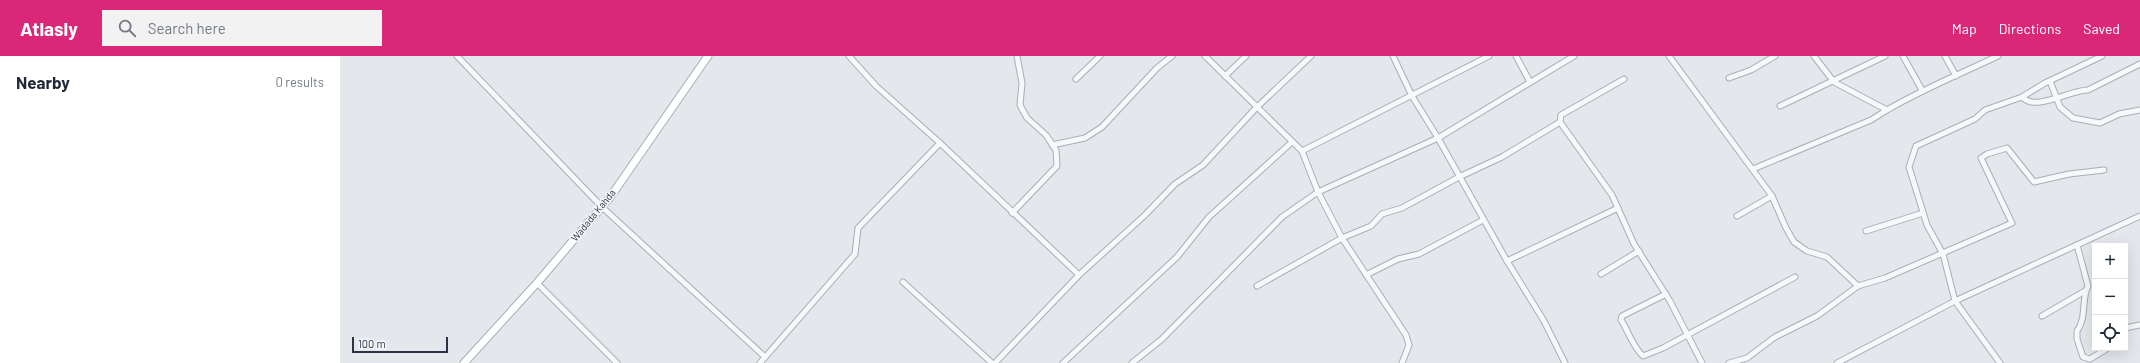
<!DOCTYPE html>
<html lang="en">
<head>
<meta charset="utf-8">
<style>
  :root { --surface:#fff; --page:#f2f2f3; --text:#1f2937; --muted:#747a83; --line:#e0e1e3; --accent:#db2777 }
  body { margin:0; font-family:Barlow,sans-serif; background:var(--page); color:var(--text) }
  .controls { position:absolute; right:12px; bottom:12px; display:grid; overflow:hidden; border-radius:0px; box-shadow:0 4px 16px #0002 }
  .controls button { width:36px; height:36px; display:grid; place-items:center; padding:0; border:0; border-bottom:1px solid var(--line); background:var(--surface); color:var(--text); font:20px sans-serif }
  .scale { position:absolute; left:12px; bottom:10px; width:96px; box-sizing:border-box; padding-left:4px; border:2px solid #2b3445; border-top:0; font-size:11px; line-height:14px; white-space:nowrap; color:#2b3445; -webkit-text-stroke:3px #f4f6f9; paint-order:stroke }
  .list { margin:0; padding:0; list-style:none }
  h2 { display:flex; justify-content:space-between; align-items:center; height:52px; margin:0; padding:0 16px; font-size:17px }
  h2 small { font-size:13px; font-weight:400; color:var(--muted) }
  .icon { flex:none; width:22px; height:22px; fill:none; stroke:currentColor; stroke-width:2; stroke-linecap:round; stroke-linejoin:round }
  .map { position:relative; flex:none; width:1800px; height:307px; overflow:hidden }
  header { display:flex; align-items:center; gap:24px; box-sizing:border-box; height:56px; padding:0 20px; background:var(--accent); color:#fff }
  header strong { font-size:19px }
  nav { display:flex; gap:22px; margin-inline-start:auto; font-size:14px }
  .search { width:280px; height:36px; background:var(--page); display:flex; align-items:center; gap:10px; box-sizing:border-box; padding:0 14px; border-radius:0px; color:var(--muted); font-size:15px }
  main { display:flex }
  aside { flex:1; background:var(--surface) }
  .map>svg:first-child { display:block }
</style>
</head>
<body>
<header>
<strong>Atlasly</strong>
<div class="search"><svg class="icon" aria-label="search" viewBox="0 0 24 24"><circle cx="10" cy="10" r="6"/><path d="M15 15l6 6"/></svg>Search here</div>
<nav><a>Map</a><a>Directions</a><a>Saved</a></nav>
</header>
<main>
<aside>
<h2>Nearby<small>0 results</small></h2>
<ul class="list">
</ul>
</aside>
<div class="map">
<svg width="1800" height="307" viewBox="0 0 1800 307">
  <rect width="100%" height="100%" fill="#e4e7ec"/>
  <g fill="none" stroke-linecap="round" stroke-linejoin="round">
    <defs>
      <g id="minor">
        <polyline points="117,0 262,151 425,301"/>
        <polyline points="509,0 536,30 600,87 739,219"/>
        <polyline points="865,0 962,95 978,136 1002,182 1066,279 1069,289 1062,307"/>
        <polyline points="1053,0 1072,40 1098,82 1234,0"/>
        <polyline points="1176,0 1190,26"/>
        <polyline points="1329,0 1432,140 1446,172 1454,186 1467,195 1487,201 1518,230"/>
        <path d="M 1474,0 L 1494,26 L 1547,54 C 1583,33 1620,18 1658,0"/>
        <polyline points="1563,0 1582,34"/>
        <polyline points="1605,0 1616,20"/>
        <polyline points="885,20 906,0"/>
        <polyline points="1389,22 1411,14 1435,0"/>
        <polyline points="736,23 760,0"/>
        <polyline points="1710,25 1720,51 1733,62 1760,67 1779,58 1800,54"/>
        <path d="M 1682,41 C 1696,56 1729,34 1748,34 L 1800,8"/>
        <polyline points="1440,50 1545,0"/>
        <polyline points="1220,66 1272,139 1294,188 1330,245 1362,307"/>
        <polyline points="712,89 745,82 762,71 817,12 832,0"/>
        <polyline points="962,95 1149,0"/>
        <polyline points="1413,113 1531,64 1547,54"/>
        <polyline points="672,157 717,110 716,94 706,79 687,62 680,49 682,27 677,0"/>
        <polyline points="1397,160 1432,140"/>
        <polyline points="1526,175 1583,157"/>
        <path d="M 1737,189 L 1748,230 C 1741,244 1747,262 1737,275 L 1737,283 L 1743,301 L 1750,303 L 1768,292"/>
        <polyline points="1167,205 1204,265 1225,307"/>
        <polyline points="1261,218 1299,195"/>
        <polyline points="1026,219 1058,203 1079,198 1143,164"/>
        <polyline points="563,226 652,307"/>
        <polyline points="197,227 277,307"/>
        <polyline points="917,230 1002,182 1031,170 1042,158 1062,152 1119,121 1162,101 1220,66 1221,59 1284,23"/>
        <path d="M 1326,238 L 1282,260 L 1281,264 C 1289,276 1292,290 1303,300 L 1323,292 L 1455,221"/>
        <polyline points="1702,260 1745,235"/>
        <polyline points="1785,272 1800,269"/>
        <polyline points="420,307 515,198 518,172 600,87"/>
        <polyline points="655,307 739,219 805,159 835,128 863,109 916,52 971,0"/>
        <polyline points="723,307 837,201 869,161 952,86"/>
        <polyline points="792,307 822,283 942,161 978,136 1098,82 1167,205 1278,152"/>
        <polyline points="1389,307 1407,302 1435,281 1477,260 1518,230 1545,222 1672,167 1641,102 1647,98 1667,92 1694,126 1729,118 1764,114"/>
        <polyline points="1497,307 1615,245 1800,160"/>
        <polyline points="1660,307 1615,245 1603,198 1587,169 1569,111 1576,90 1635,63 1645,54 1682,41 1705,27 1762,0"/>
      </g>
      <polyline id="secondary" points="124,307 197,227 271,140 368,0"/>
    </defs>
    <!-- minor casing -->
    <use href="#minor" stroke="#a9aeb7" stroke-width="7"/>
    <!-- secondary casing -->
    <use href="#secondary" stroke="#a9aeb7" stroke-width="9"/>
    <!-- minor -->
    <use href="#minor" stroke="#f7f8fa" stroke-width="5"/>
    <!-- secondary -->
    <use href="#secondary" stroke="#fff" stroke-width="7"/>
  </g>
  <g text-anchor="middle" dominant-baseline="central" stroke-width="3.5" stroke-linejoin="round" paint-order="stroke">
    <!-- street labels -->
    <g font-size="10" fill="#2b3445" stroke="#f4f6f9">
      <text transform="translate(253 159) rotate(-51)">Wadada Kahda</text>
    </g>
  </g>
</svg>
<div class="controls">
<button>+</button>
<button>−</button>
<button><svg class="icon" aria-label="locate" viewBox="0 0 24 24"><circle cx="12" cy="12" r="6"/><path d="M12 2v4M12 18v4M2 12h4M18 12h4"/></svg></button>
</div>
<div class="scale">100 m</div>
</div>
</main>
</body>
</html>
